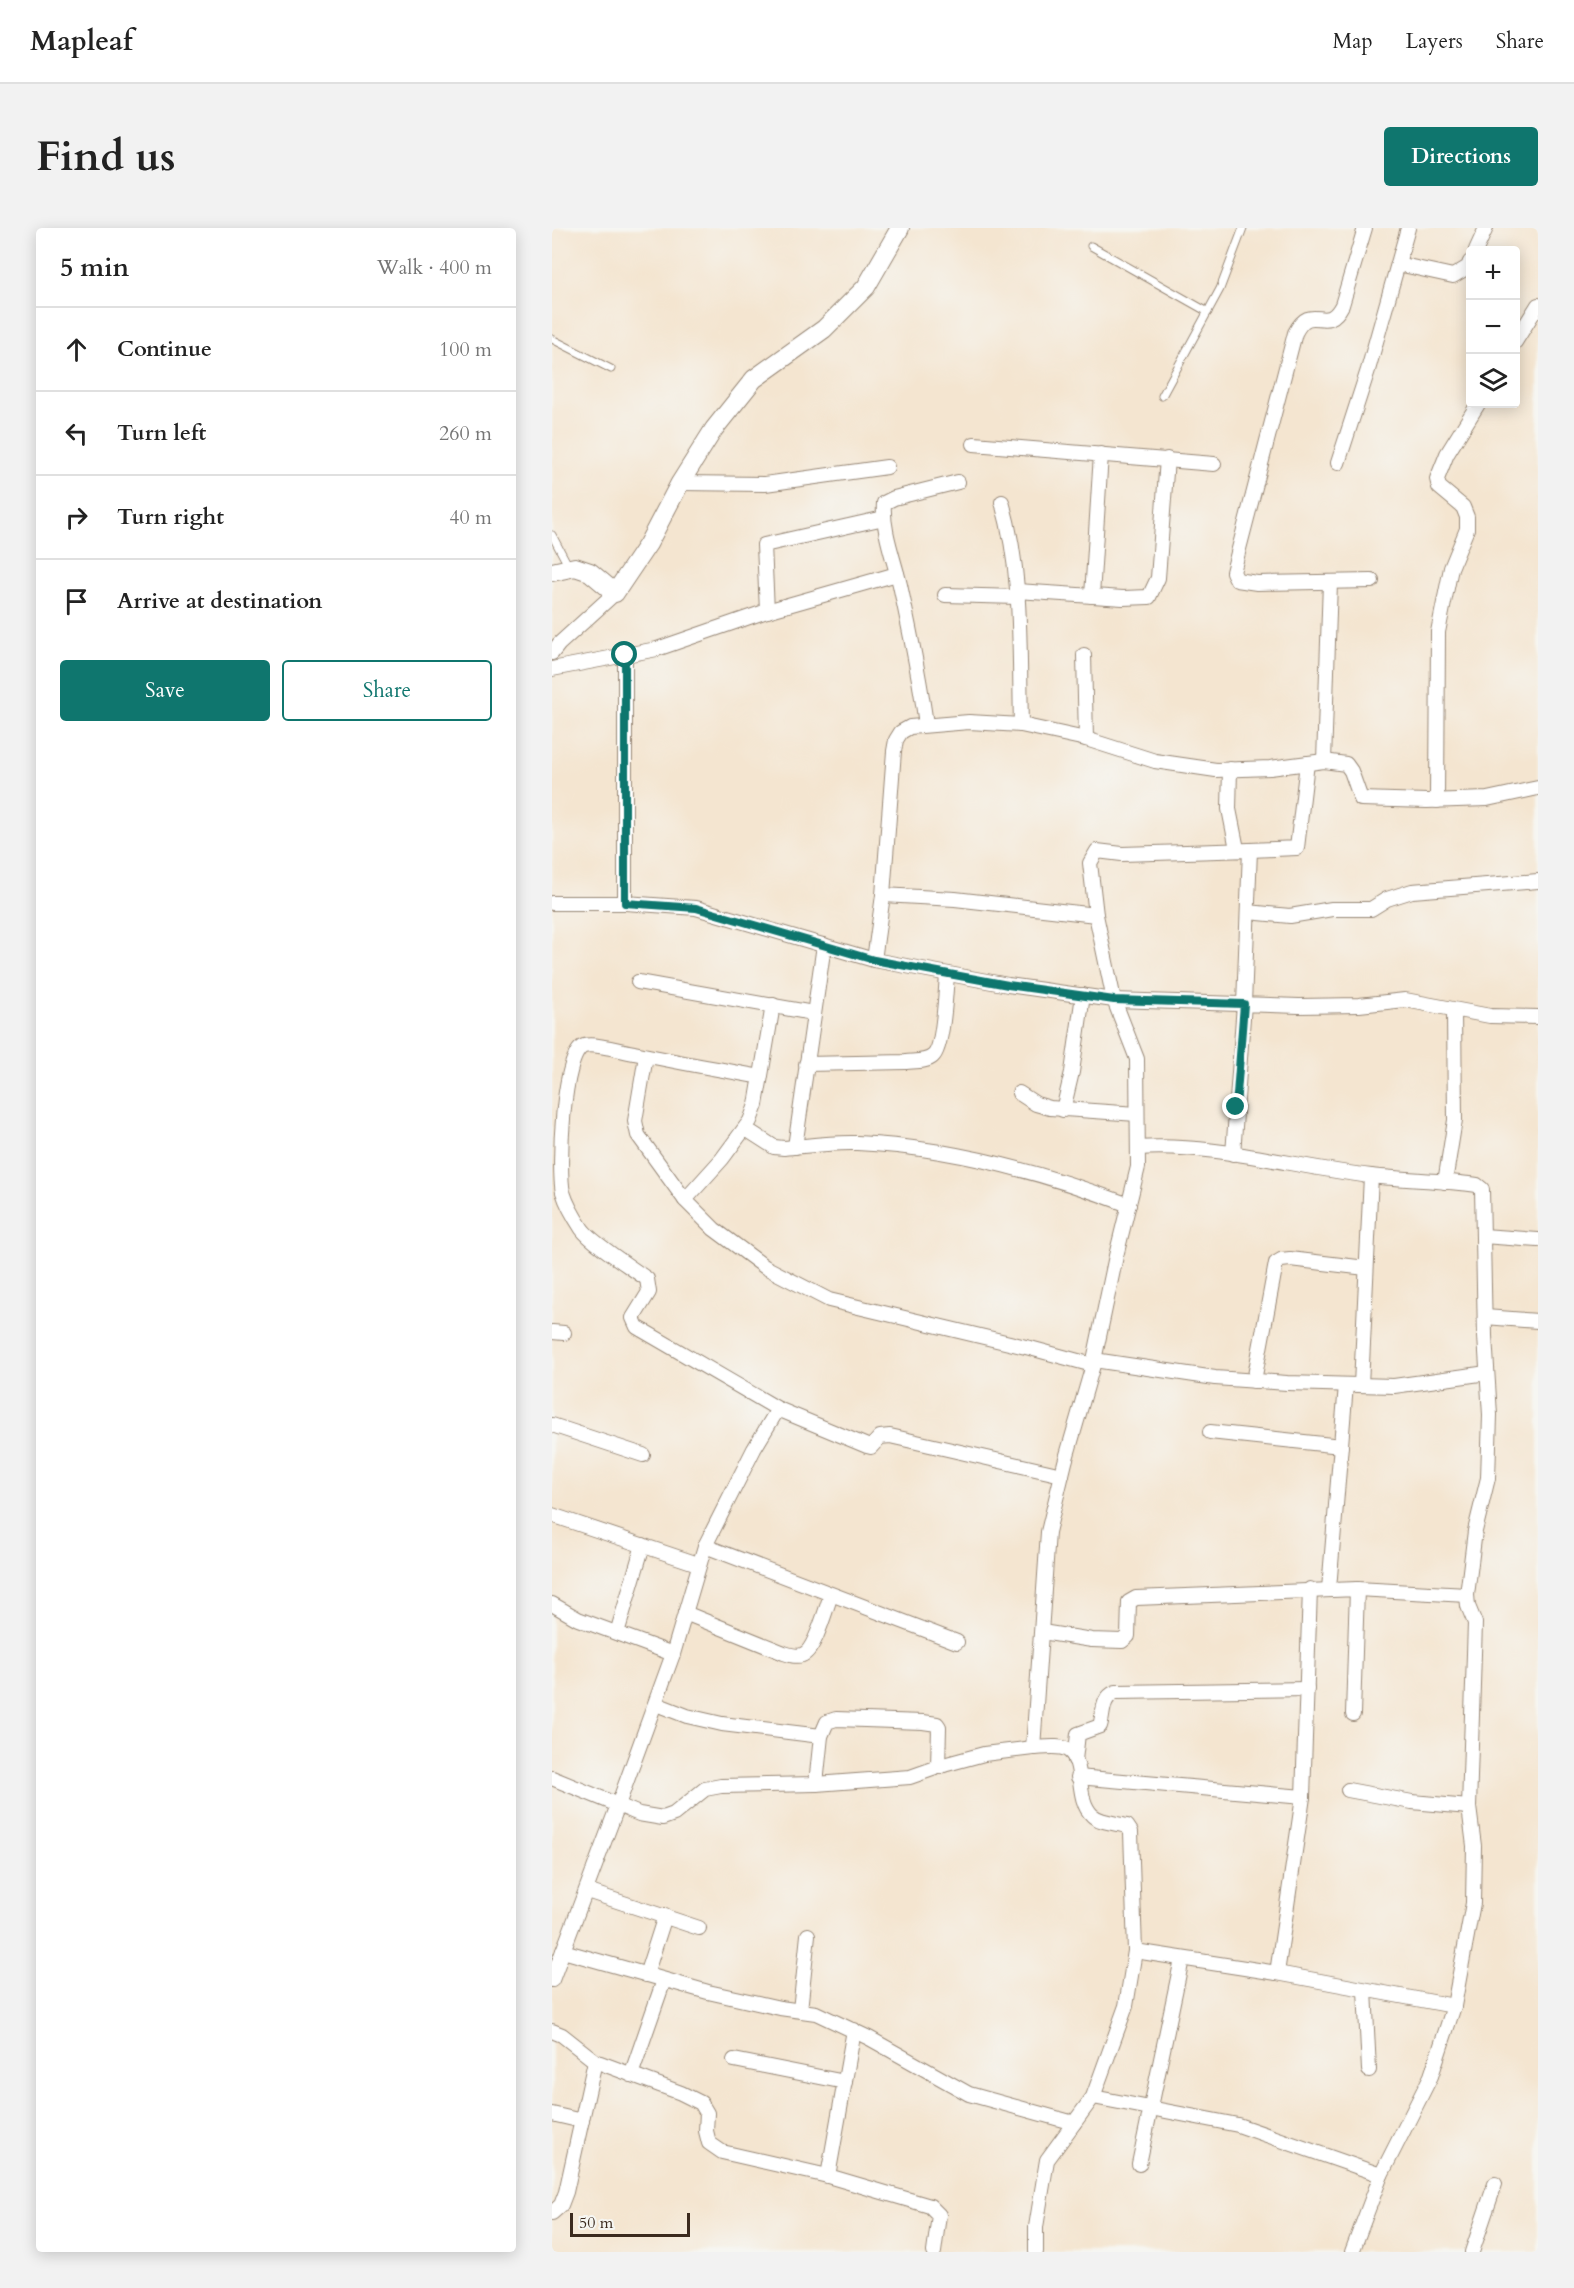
<!DOCTYPE html>
<html lang="en">
<head>
<meta charset="utf-8">
<style>
  :root { --surface:#fff; --page:#f2f2f2; --text:#222; --muted:#767676; --line:#e0e0e0; --accent:#0f766e }
  body { margin:0; font-family:Cardo,serif; background:var(--page); color:var(--text) }
  .controls { position:absolute; right:18px; top:18px; display:grid; overflow:hidden; border-radius:6px; box-shadow:0 3px 15px #0003 }
  .controls button { width:54px; height:54px; display:grid; place-items:center; padding:0; border:0; border-bottom:2px solid var(--line); background:var(--surface); color:var(--text); font:30px sans-serif }
  .scale { position:absolute; left:18px; bottom:15px; width:120px; box-sizing:border-box; padding-left:6px; border:3px solid #3b2a1e; border-top:0; font-size:16px; line-height:21px; white-space:nowrap; color:#3b2a1e; -webkit-text-stroke:4px #f6f6f2; paint-order:stroke }
  .stop { position:absolute; width:18px; height:18px; margin:-14px; border:4px solid #0f766e; border-radius:50%; background:#fff }
  .stop.end { background:#0f766e; border-color:#fff; box-shadow:0 2px 6px #0008 }
  .list { margin:0; padding:0; list-style:none }
  h2 { display:flex; justify-content:space-between; align-items:center; height:78px; margin:0; padding:0 24px; font-size:26px }
  h2 small { font-size:20px; font-weight:400; color:var(--muted) }
  .list li { display:grid; grid-template-columns:39px 1fr auto; gap:18px; align-items:center; box-sizing:border-box; height:84px; padding:0 24px; border-top:2px solid var(--line) }
  .list b { display:block; font-size:22px; white-space:nowrap }
  .list em { font-size:20px; font-style:normal; color:var(--muted) }
  .actions { display:flex; gap:12px; padding:18px 24px }
  .actions a { flex:1; padding:14px 0; border:2px solid var(--accent); border-radius:6px; text-align:center; font-size:21px; color:var(--accent) }
  .actions .main { background:var(--accent); color:#fff }
  .icon { flex:none; width:33px; height:33px; fill:none; stroke:currentColor; stroke-width:2; stroke-linecap:round; stroke-linejoin:round }
  .map { position:relative; flex:none; width:986px; height:2024px; overflow:hidden; border-radius:6px }
  header { display:flex; align-items:center; gap:36px; box-sizing:border-box; height:84px; padding:0 30px; background:var(--surface); border-bottom:2px solid var(--line) }
  header strong { font-size:28px }
  nav { display:flex; gap:33px; margin-inline-start:auto; font-size:21px }
  .intro { display:flex; align-items:center; justify-content:space-between; box-sizing:border-box; height:144px; padding:0 36px }
  h1 { margin:0; font-size:42px }
  .button { padding:15px 27px; border-radius:6px; background:var(--accent); color:#fff; font-size:21px; font-weight:700 }
  main { display:flex; gap:36px; padding:0 36px }
  aside { flex:1; background:var(--surface); border-radius:6px; box-shadow:0 3px 15px #0003 }
  .map>svg:first-child { display:block }
</style>
</head>
<body>
<header>
<strong>Mapleaf</strong>
<nav><a>Map</a><a>Layers</a><a>Share</a></nav>
</header>
<div class="intro"><h1>Find us</h1><a class="button">Directions</a></div>
<main>
<aside>
<h2>5 min<small>Walk · 400 m</small></h2>
<ul class="list">
<li><svg class="icon" aria-label="ahead" viewBox="0 0 24 24"><path d="M12 20V5M6 11l6-6 6 6"/></svg><div><b>Continue</b></div><em>100 m</em></li>
<li><svg class="icon" aria-label="left" viewBox="0 0 24 24"><path d="M17 20v-9H6M10 6l-5 5 5 5"/></svg><div><b>Turn left</b></div><em>260 m</em></li>
<li><svg class="icon" aria-label="right" viewBox="0 0 24 24"><path d="M7 20v-9h11M14 6l5 5-5 5"/></svg><div><b>Turn right</b></div><em>40 m</em></li>
<li><svg class="icon" aria-label="arrive" viewBox="0 0 24 24"><path d="M6 21V4h12l-3 4 3 4H6"/></svg><div><b>Arrive at destination</b></div></li>
</ul>
<div class="actions"><a class="main">Save</a><a>Share</a></div>
</aside>
<div class="map">
<svg width="986" height="2024" viewBox="0 0 986 2024">
  <rect width="100%" height="100%" fill="#f6f6f2"/>
  <filter id="ink" filterUnits="userSpaceOnUse"><feTurbulence type="fractalNoise" baseFrequency=".0167" numOctaves="2"/><feDisplacementMap in="SourceGraphic" scale="12" xChannelSelector="R" yChannelSelector="G"/><feConvolveMatrix kernelMatrix="1 2 1 2 8 2 1 2 1" color-interpolation-filters="sRGB"/></filter>
  <filter id="wash" filterUnits="userSpaceOnUse"><feTurbulence type="fractalNoise" baseFrequency=".008" numOctaves="4" result="noise"/><feDisplacementMap in="SourceGraphic" scale="24" xChannelSelector="R" yChannelSelector="G"/><feGaussianBlur stdDeviation="1.35" result="paint"/><feColorMatrix in="noise" values="0 0 0 0 0 0 0 0 0 0 0 0 0 0 0 0 0 1.4 0 .05"/><feComposite in="paint" operator="in"/></filter>
  <g filter="url(#wash)">
    <rect width="100%" height="100%" fill="#f4e5d0"/>
  </g>
  <g filter="url(#ink)">
    <g fill="none" stroke-linecap="round" stroke-linejoin="round">
      <defs>
        <g id="lane">
          <polyline points="539,18 656,84"/>
          <polyline points="0,111 59,141"/>
          <polyline points="610,168 668,61 691,0"/>
          <polyline points="0,307 17,339"/>
        </g>
        <g id="street">
          <path d="M 813,0 L 790,77 C 774,108 760,72 743,105 L 681,344 L 685,352 L 705,355 L 820,353"/>
          <polyline points="924,22 934,0"/>
          <polyline points="846,36 901,48 916,39 918,34"/>
          <polyline points="963,114 986,77"/>
          <polyline points="422,216 662,236"/>
          <polyline points="786,235 816,142 856,0"/>
          <polyline points="128,255 213,256 335,239"/>
          <path d="M 450,274 C 471,346 467,423 469,497"/>
          <polyline points="465,363 571,370 597,369 606,350 615,231"/>
          <polyline points="393,367 466,369"/>
          <polyline points="540,368 549,226"/>
          <polyline points="215,383 212,317 332,290"/>
          <polyline points="0,425 7,416 63,365"/>
          <polyline points="532,427 534,511"/>
          <polyline points="0,441 105,421 215,383 345,346"/>
          <path d="M 374,497 C 368,450 358,403 348,357 C 342,331 330,302 332,275 L 342,270 L 406,254"/>
          <polyline points="772,533 778,354"/>
          <polyline points="678,541 677,581 685,621"/>
          <polyline points="885,573 886,404 899,340 915,301 915,289 911,279 887,259 885,251 895,226 926,176"/>
          <polyline points="698,622 745,620 755,535"/>
          <polyline points="331,667 403,671 544,687"/>
          <polyline points="0,675 73,675 144,680 322,732 456,757 562,772 585,831 586,939 564,1028 541,1137 513,1234 496,1304 481,1520 432,1526 395,1536 358,1549 264,1556 169,1558 153,1561 122,1586 111,1590 87,1586 66,1577 0,1752"/>
          <polyline points="73,675 73,427"/>
          <polyline points="696,684 738,688 780,681 819,681 835,671 860,663 986,653"/>
          <polyline points="322,732 331,667 342,523 344,512 349,504 358,499 417,494 469,497 534,511 603,533 664,542 718,540 772,533 794,536 799,543 809,571 875,573 935,571 986,560"/>
          <polyline points="86,754 261,785"/>
          <polyline points="94,828 83,893 86,907 133,972 162,1001 213,1039 277,1072 478,1120 541,1137"/>
          <path d="M 254,836 L 354,834 C 362,833 375,834 381,828 C 391,820 394,761 395,746"/>
          <path d="M 208,849 C 166,841 124,834 82,825 C 70,823 43,815 32,818 C 10,824 6,944 11,964 C 15,977 22,989 30,1001 C 39,1014 80,1040 95,1051 L 97,1064 L 81,1090 L 85,1099 L 226,1181"/>
          <polyline points="467,865 484,876 498,880 585,886"/>
          <polyline points="511,882 520,844 531,767"/>
          <path d="M 194,901 L 222,919 L 232,920 C 255,918 281,914 305,915 C 397,919 490,944 577,977"/>
          <polyline points="243,919 272,717"/>
          <path d="M 586,920 C 664,915 741,939 819,948 C 854,952 890,952 925,957 L 930,961 L 933,1108 L 938,1187 L 936,1250 L 923,1303 L 915,1367 L 916,1378 L 923,1395 L 917,1579 L 922,1618 L 921,1675 L 902,1778 L 879,1848 L 829,1947 L 800,2024"/>
          <polyline points="681,926 692,776 698,622 570,626 545,623 538,635 544,687 562,772 747,778 807,777 853,772 938,788 986,789"/>
          <polyline points="893,954 903,892 902,782"/>
          <polyline points="133,972 170,931 198,893 204,877 221,777"/>
          <polyline points="931,1008 986,1012"/>
          <polyline points="933,1089 986,1093"/>
          <polyline points="0,1104 12,1105"/>
          <polyline points="542,1132 663,1150 735,1155 842,1158 935,1145"/>
          <polyline points="702,1153 724,1035 729,1032 738,1031 814,1040"/>
          <polyline points="809,1157 819,948"/>
          <polyline points="0,1197 91,1227"/>
          <polyline points="658,1204 789,1218"/>
          <polyline points="0,1287 146,1336"/>
          <polyline points="153,1318 405,1414"/>
          <polyline points="777,1361 794,1157"/>
          <polyline points="805,1361 915,1367"/>
          <polyline points="0,1376 26,1391 121,1426"/>
          <path d="M 133,1385 L 232,1425 C 238,1427 244,1429 250,1427 C 263,1423 274,1380 279,1367"/>
          <polyline points="490,1404 540,1412 570,1413 576,1408 577,1374 584,1370 805,1361 801,1486"/>
          <polyline points="65,1405 91,1317"/>
          <polyline points="104,1476 135,1488 170,1496 269,1508"/>
          <path d="M 481,1520 C 490,1520 509,1516 517,1523 C 533,1535 523,1571 540,1587 C 548,1595 565,1595 575,1598 L 579,1604 L 583,1723 L 574,1778 L 541,1869 L 495,1932 L 484,1999 L 484,2024"/>
          <path d="M 523,1532 L 526,1506 L 548,1498 C 552,1485 549,1470 564,1464 L 755,1461"/>
          <polyline points="526,1549 751,1569"/>
          <polyline points="0,1550 66,1577 121,1426 153,1318 202,1221 226,1181 315,1218 319,1219 328,1209 338,1208 510,1247"/>
          <polyline points="264,1556 269,1508 275,1494 284,1491 371,1494 385,1496 387,1499 386,1539"/>
          <polyline points="796,1562 860,1574 917,1579"/>
          <polyline points="35,1663 147,1700"/>
          <polyline points="11,1723 156,1764 228,1780 264,1785 317,1810 417,1866 522,1895"/>
          <polyline points="583,1723 725,1745 751,1569 758,1361"/>
          <polyline points="725,1745 902,1778"/>
          <polyline points="94,1747 113,1688"/>
          <polyline points="813,1762 817,1842"/>
          <polyline points="248,1782 256,1707"/>
          <polyline points="0,1803 10,1807 43,1833 129,1865 149,1875 155,1885 154,1903 157,1915 170,1924 276,1948 378,1978 387,1987 382,2024"/>
          <polyline points="182,1832 293,1854"/>
          <polyline points="79,1847 112,1752"/>
          <polyline points="541,1869 686,1897 829,1947"/>
          <polyline points="0,1886 30,1893"/>
          <polyline points="587,1936 630,1731"/>
          <polyline points="276,1948 302,1802"/>
          <polyline points="0,1985 9,1977 14,1964 43,1833"/>
          <polyline points="920,2024 943,1956"/>
        </g>
        <polyline id="secondary" points="0,344 23,339 38,344 63,365 96,316 128,255 162,201 202,151 272,101 314,59 348,0"/>
      </defs>
      <!-- lane casing -->
      <use href="#lane" stroke="#988877" stroke-width="9"/>
      <!-- street casing -->
      <use href="#street" stroke="#988877" stroke-width="16"/>
      <!-- secondary casing -->
      <use href="#secondary" stroke="#988877" stroke-width="20"/>
      <!-- lane -->
      <use href="#lane" stroke="#fff" stroke-width="7"/>
      <!-- street -->
      <use href="#street" stroke="#fff" stroke-width="14"/>
      <!-- secondary -->
      <use href="#secondary" stroke="#fff" stroke-width="18"/>
    </g>
  </g>
  <g fill="none" stroke-linecap="round" stroke-linejoin="round" filter="url(#ink)">
    <!-- route -->
    <polyline stroke="#0f766e" stroke-width="8" points="73,427 73,675 144,680 322,732 456,757 562,772 692,776 684,879"/>
  </g>
</svg>
<div class="controls">
<button>+</button>
<button>−</button>
<button><svg class="icon" aria-label="layers" viewBox="0 0 24 24"><path d="M12 4l9 5-9 5-9-5zM3 14l9 5 9-5"/></svg></button>
</div>
<div class="scale">50 m</div>
<div class="stop" style="left:73px;top:427px"></div>
<div class="stop end" style="left:684px;top:879px"></div>
</div>
</main>
</body>
</html>
